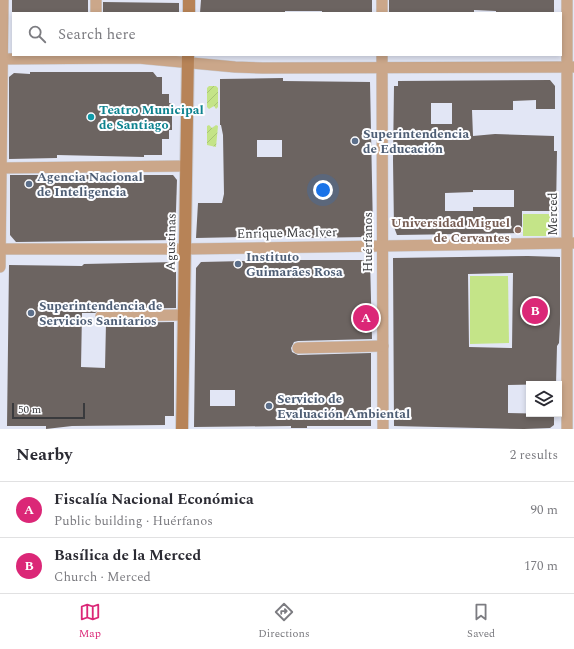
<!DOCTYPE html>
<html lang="en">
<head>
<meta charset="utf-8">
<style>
  :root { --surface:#fff; --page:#f7f7f7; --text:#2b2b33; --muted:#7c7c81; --line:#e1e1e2; --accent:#db2777 }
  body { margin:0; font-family:Spectral,serif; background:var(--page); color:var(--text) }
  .controls { position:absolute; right:12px; bottom:12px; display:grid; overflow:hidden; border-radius:0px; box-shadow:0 2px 6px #0003 }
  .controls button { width:36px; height:36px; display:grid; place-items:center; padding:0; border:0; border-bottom:1px solid var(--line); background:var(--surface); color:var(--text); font:20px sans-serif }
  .scale { position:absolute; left:12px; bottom:10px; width:73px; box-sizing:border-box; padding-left:4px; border:2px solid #393a3d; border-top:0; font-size:11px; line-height:14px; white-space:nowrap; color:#393a3d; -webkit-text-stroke:3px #fdfdff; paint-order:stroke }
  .you { position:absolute; left:323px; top:190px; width:14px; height:14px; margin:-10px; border:3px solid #fff; border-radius:50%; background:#1a73e8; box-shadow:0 0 0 6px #1a73e833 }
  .badge { display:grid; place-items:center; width:26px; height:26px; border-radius:50%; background:var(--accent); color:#fff; font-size:13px; font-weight:700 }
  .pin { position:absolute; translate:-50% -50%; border:2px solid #fff; box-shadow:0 1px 4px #0006 }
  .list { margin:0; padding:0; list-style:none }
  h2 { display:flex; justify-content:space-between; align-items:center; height:52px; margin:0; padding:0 16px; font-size:17px }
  h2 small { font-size:13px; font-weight:400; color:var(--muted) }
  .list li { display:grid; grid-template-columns:26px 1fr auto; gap:12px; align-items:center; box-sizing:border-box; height:56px; padding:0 16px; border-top:1px solid var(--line) }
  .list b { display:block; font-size:15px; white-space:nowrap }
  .list p { margin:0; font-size:13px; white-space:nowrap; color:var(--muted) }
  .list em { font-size:13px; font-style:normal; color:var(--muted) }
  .icon { flex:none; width:22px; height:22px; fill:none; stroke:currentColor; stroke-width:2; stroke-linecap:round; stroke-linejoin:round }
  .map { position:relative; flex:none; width:574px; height:429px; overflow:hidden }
  .search { position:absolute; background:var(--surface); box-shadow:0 2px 6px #0003; left:12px; right:12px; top:12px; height:44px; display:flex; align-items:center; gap:10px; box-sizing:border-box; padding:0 14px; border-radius:0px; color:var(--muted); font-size:15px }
  .sheet { height:164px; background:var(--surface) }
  nav { display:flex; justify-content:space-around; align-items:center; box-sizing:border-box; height:56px; border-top:1px solid var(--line); background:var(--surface); font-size:11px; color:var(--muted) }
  nav a { display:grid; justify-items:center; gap:2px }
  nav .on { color:var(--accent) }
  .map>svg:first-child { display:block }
</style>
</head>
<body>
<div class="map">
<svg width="574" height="429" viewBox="0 0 574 429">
  <defs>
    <pattern id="garden-furrows" width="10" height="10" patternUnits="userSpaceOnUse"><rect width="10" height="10" fill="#c4e488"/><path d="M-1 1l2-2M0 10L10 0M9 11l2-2" fill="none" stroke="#a9c476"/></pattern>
  </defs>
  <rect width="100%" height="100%" fill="#eef0f8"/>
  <!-- built -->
  <path fill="#e2e6f5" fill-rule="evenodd" d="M 0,0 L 574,0 L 574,429 L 0,429 ZM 13,13 L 561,13 L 561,55 L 13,55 ZM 529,384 L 559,384 L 559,414 L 529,414 Z"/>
  <!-- green -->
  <g fill="#c4e488">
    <polygon points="523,214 555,214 556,236 523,236"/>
    <polygon points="470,276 508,276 509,343 470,344"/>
  </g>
  <!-- garden -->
  <g fill="url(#garden-furrows)">
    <polygon points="209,86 216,86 218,88 218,107 216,109 214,106 209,109 207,107 207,88"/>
    <polygon points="209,125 212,128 216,125 218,126 216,147 207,145 207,126"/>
  </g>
  <!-- building -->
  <g fill="#6c6461" fill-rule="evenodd">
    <rect x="12" y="0" width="76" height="13"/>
    <polygon points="201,0 372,0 372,13 322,13 322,11 285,11 285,13 200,13"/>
    <polygon points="389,0 554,0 554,13 496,13 496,11 474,10 474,13 389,13"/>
    <polygon points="103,2 179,3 179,13 103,13"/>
    <polygon points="30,72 153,72 157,77 162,77 162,94 169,94 169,103 172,103 172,130 169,130 169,139 162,139 162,155 144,155 144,157 57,155 57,158 9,159 9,77 14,73 30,74"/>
    <path d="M 283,78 L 283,81 L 370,82 L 373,231 L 367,237 L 302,238 L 302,236 L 196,238 L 198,203 L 222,203 L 224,194 L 223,135 L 221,125 L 220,125 L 220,79 ZM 257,140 L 282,140 L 282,157 L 257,157 Z"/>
    <path d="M 550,80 L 555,86 L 555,109 L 536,109 L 536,100 L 513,101 L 513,110 L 472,110 L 473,136 L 495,134 L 554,136 L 554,151 L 557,151 L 556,211 L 522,211 L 522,233 L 397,235 L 394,227 L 393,160 L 394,86 L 398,86 L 398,81 ZM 431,103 L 452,103 L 452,124 L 431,124 ZM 473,190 L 514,190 L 514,207 L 473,207 L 473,211 L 445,211 L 445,193 L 473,192 Z"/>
    <polygon points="10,175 173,175 177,180 175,240 16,242 10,235"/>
    <path d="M 528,256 L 560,257 L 560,324 L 559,343 L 557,346 L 556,384 L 508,385 L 508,413 L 554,414 L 554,425 L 550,428 L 524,429 L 394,426 L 393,258 ZM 513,273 L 512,348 L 469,347 L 468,274 Z"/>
    <path d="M 281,260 L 370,260 L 372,339 L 298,341 L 294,342 L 291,348 L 292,352 L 298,355 L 371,353 L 371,426 L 307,426 L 307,428 L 291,428 L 291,426 L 194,427 L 196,268 L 201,262 ZM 210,390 L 235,390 L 235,406 L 210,406 Z"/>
    <polygon points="176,262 176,308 101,309 95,313 82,313 81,367 105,368 106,323 174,322 174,416 165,416 165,425 72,426 46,429 46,426 7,426 9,265 82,266 84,264"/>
  </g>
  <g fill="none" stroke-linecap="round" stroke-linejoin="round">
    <defs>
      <g id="street">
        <polyline points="96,13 96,0"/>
        <polyline points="382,13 382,0"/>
        <polyline points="382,55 383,429"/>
        <polyline points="0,59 138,58 235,67 263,68 574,67"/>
        <polyline points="0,168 186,166"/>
        <polyline points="0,249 185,249 574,243"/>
        <polyline points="0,267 3,0"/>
        <polyline points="101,316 184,315"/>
        <polyline points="298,348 383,346"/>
        <polyline points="567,429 567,0"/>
      </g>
      <g id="secondary">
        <polyline points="189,13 189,0"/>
        <polyline points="182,429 188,55"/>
      </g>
    </defs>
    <!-- street casing -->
    <use href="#street" stroke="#caccd3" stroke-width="12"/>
    <!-- secondary casing -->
    <use href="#secondary" stroke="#caccd3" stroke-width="14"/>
    <!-- street -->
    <use href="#street" stroke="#cba78a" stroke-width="11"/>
    <!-- secondary -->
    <use href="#secondary" stroke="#b78357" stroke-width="12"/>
  </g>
  <!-- markers -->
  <circle fill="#0f9aa8" stroke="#fdfdff" stroke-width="1.5" cx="91" cy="117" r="4"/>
  <g fill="#5c6f8a" stroke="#fdfdff" stroke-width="1.5">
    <circle cx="355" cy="141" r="4"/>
    <circle cx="29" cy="184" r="4"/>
    <circle cx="238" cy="264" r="4"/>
    <circle cx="31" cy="313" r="4"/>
    <circle cx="269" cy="406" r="4"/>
  </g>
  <circle fill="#8d6e63" stroke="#fdfdff" stroke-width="1.5" cx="518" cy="230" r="4"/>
  <g text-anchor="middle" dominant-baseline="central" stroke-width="4" stroke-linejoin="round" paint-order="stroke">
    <!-- culture labels -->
    <g font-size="13" font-weight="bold" fill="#0d838f" stroke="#fdfdff" text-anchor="start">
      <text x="99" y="110">Teatro Municipal<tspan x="99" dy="15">de Santiago</tspan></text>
    </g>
    <!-- service labels -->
    <g font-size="13" font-weight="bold" fill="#4e5e75" stroke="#fdfdff" text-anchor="start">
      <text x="363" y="134">Superintendencia<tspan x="363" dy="15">de Educación</tspan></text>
      <text x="37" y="177">Agencia Nacional<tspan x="37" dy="15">de Inteligencia</tspan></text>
      <text x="246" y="257">Instituto<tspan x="246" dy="15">Guimarães Rosa</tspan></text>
      <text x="39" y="306">Superintendencia de<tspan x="39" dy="15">Servicios Sanitarios</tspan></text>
      <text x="277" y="399">Servicio de<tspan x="277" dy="15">Evaluación Ambiental</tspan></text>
    </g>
    <!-- street labels -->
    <g font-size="13" fill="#393a3d" stroke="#fdfdff">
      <text transform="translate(553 214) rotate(-90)">Merced</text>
      <text transform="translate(287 233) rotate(-1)">Enrique Mac Iver</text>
      <text transform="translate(171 242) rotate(-89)">Agustinas</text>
      <text transform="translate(368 242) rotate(-90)">Huérfanos</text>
    </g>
    <!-- education labels -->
    <g font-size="13" font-weight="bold" fill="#785e54" stroke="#fdfdff" text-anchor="end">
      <text x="510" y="223">Universidad Miguel<tspan x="510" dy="15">de Cervantes</tspan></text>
    </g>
  </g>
</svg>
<div class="controls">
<button><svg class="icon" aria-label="layers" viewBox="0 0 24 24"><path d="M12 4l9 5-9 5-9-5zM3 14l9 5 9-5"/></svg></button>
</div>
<div class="scale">50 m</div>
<div class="you"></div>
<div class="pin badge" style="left:366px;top:318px">A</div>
<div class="pin badge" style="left:535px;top:311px">B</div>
<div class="search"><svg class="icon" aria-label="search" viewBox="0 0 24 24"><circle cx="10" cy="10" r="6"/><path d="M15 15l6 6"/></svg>Search here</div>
</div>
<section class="sheet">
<h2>Nearby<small>2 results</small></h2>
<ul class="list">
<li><span class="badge">A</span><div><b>Fiscalía Nacional Económica</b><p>Public building · Huérfanos</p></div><em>90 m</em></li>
<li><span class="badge">B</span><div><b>Basílica de la Merced</b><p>Church · Merced</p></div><em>170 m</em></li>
</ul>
</section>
<nav>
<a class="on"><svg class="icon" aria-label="map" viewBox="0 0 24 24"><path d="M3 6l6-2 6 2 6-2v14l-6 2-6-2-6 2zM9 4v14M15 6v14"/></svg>Map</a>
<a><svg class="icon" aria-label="directions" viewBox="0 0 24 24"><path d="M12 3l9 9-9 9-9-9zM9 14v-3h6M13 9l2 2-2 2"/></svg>Directions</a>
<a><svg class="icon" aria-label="saved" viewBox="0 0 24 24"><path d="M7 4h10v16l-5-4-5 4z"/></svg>Saved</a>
</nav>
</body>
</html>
